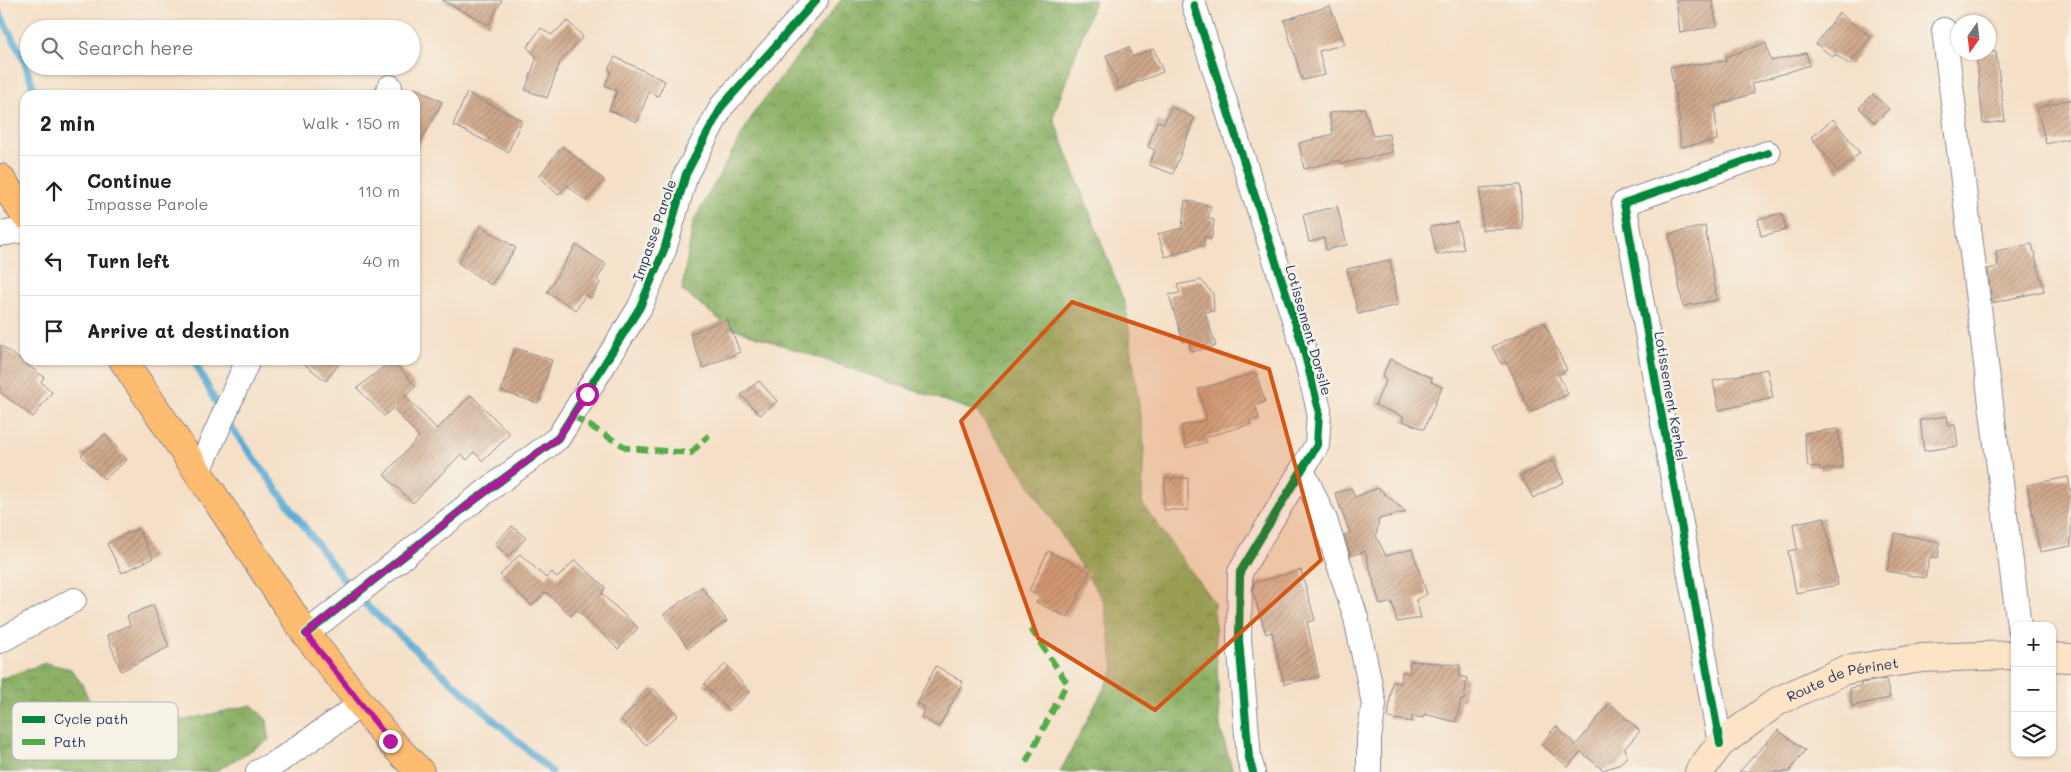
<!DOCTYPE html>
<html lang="en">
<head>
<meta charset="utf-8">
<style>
  :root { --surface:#fff; --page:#f2f2f2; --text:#202124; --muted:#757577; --line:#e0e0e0 }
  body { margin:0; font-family:Mali,sans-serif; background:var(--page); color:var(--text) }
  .controls { position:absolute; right:15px; bottom:15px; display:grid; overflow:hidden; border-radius:10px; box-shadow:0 1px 4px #0004 }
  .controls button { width:45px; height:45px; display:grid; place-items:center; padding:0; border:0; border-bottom:1px solid var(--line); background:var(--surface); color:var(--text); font:25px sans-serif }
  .compass { position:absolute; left:1951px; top:15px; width:45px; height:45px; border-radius:50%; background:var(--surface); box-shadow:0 1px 4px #0004; rotate:194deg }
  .stop { position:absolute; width:15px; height:15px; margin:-11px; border:4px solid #b5179e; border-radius:50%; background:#fff }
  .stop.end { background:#b5179e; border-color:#fff; box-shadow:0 1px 5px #0008 }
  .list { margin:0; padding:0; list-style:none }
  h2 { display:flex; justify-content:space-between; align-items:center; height:65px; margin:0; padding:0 20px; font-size:21px }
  h2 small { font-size:16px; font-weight:400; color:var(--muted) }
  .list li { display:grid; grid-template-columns:32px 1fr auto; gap:15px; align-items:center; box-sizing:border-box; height:70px; padding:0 20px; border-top:1px solid var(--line) }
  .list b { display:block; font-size:19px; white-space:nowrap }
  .list p { margin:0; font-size:16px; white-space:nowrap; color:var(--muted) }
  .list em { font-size:16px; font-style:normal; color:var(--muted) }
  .icon { flex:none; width:28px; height:28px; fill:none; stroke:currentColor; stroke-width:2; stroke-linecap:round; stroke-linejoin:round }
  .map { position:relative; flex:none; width:2071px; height:772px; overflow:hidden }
  .search { position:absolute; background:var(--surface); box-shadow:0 1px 4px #0004; left:20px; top:20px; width:400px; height:55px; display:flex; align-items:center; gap:12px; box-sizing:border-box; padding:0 18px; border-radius:28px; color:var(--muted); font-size:19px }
  .panel { position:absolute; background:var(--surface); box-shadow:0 1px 4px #0004; left:20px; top:90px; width:400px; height:275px; border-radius:15px }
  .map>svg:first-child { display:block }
</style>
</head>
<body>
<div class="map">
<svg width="2071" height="772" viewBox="0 0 2071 772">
  <defs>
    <pattern id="forest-crowns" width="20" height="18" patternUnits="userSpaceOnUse" patternTransform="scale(1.25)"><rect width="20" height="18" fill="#8cb166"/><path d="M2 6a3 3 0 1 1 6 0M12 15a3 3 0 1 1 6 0" fill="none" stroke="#729057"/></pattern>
    <pattern id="building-hatch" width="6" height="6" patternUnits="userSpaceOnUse" patternTransform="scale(1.25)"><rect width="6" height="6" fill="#d0a88a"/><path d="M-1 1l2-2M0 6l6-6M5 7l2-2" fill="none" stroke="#a88974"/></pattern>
  </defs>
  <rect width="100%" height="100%" fill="#f7f3e8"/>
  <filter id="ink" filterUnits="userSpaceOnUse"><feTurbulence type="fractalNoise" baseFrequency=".02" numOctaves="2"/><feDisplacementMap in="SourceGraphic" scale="10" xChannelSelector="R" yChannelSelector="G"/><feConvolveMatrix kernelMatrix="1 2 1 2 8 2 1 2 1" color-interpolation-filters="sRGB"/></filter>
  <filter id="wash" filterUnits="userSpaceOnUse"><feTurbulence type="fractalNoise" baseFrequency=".0096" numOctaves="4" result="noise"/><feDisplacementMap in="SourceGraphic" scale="20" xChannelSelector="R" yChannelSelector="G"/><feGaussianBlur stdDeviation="1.12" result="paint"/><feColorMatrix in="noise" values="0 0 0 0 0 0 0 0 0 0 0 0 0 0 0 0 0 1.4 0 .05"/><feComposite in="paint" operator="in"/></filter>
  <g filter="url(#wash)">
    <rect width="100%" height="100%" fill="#f5dfc6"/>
    <!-- forest -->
    <g fill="url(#forest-crowns)" stroke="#547062">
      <polygon points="841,0 1095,0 1053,117 1126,307 1144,444 1142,503 1214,603 1220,727 1233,772 1060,772 1114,669 1104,602 1022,473 977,412 729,327 682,290 693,222 755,111"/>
      <polygon points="45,663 71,669 82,684 99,724 184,720 252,705 267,720 269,740 214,772 0,772 0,679"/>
    </g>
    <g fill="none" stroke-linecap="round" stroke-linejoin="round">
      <!-- stream -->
      <g stroke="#58abd3" stroke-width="7">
        <polyline points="0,14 23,58 36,95"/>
        <polyline points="194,360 220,411"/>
        <polyline points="227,422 355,595 552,772"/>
      </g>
    </g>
    <g id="blocks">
      <!-- building -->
      <g fill="url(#building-hatch)">
        <polygon points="442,0 502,0 489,25"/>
        <polygon points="1676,0 1712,0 1717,26 1680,33"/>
        <polygon points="1330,6 1345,44 1319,51 1325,75 1302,80 1284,20"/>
        <polygon points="1839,13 1871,37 1850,65 1835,54 1833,57 1816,44"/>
        <polygon points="568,21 583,37 560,62 547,98 525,90 537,57 527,47 541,28 551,35"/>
        <polygon points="1766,43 1771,61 1806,53 1810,65 1751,84 1754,93 1715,106 1717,140 1681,147 1678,122 1680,122 1670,67 1727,61 1725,57"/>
        <polygon points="1129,47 1132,57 1154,49 1163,72 1119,89 1106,55"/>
        <polygon points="1976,52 1996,52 2005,121 1983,124"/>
        <polygon points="615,57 665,81 658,96 649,92 637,122 609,110 617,91 605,85 611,71 608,69"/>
        <polygon points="415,88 442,102 415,153"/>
        <polygon points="467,93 522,120 508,152 453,125"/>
        <polygon points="1873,94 1889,109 1875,123 1859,108"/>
        <polygon points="2071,99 2071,138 2046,144 2037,108"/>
        <polygon points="1171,107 1194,118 1173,174 1149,165 1155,150 1148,147 1157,121 1164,123"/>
        <polygon points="1364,108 1373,136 1389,134 1392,152 1341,164 1340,160 1304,169 1299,143 1333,134 1329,113"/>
        <polygon points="1833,119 1860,153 1838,172 1811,137"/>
        <polygon points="562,146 604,180 586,201 567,185 558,195 539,176"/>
        <polygon points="1520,185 1522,229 1482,230 1480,188"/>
        <polygon points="1185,200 1211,206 1208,218 1214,220 1212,238 1205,237 1204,245 1165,257 1158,234 1182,228"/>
        <polygon points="1337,206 1347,245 1326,250 1324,238 1309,242 1303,215"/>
        <polygon points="1782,213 1786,230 1761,236 1758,219"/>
        <polygon points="1457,222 1464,249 1437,255 1430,227"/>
        <polygon points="481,226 516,248 491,285 458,263"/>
        <polygon points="1705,226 1717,300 1683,306 1669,234"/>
        <polygon points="2032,244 2044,291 1992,303 1988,269 1998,267 1996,251"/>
        <polygon points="576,245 606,264 597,280 600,283 591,298 586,294 576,310 547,292"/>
        <polygon points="1390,260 1398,305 1358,314 1347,269"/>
        <polygon points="1201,280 1213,294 1214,311 1205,312 1216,346 1191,352 1189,340 1183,342 1169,295 1180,293 1177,285"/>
        <polygon points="727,319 740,352 703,368 690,334"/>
        <polygon points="1544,322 1567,370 1558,374 1568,394 1531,412 1506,362 1501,364 1492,347"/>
        <polygon points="0,345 44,377 41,382 52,392 33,417 0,392"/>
        <polygon points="515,348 552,360 538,403 501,391"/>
        <polygon points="1390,359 1432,378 1431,382 1442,387 1424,429 1402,421 1404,417 1375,405 1386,380 1382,377"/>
        <polygon points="299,360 342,360 326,381"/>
        <polygon points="392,360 416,386 405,396 437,429 471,395 510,434 483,461 474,452 467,460 461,454 413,503 384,475 419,437 393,408 384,416 357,388"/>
        <polygon points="1767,369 1773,398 1719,410 1713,381"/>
        <polygon points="1256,373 1265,402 1255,405 1259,418 1249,421 1251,424 1206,437 1207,442 1186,448 1181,426 1207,420 1198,389"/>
        <polygon points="759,381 777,401 760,415 741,395"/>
        <polygon points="1947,416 1949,426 1955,425 1958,446 1924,451 1920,420"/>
        <polygon points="1838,429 1843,467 1820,470 1819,466 1808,467 1804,433"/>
        <polygon points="105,434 127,460 104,479 81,455"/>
        <polygon points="1553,460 1564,482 1533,498 1521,476"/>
        <polygon points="2068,477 2071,493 2071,546 2040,552 2027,485"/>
        <polygon points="1165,478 1188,478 1188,510 1164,510"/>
        <polygon points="1351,488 1355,497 1378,488 1406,512 1379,519 1376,536 1386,556 1412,549 1427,594 1416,600 1421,618 1397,622 1392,602 1380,605 1365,551 1351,556 1344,535 1350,533 1335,493"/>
        <polygon points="1824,517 1838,585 1796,593 1788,551 1797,549 1793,524"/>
        <polygon points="512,526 526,538 508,557 495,544"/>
        <polygon points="138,529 153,558 122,573 107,544 122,535"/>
        <polygon points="1895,533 1940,542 1938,558 1930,557 1925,578 1887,571"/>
        <polygon points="1048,551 1090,572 1068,618 1036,602 1040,597 1029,591"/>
        <polygon points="520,554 546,578 552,572 557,578 575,560 605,587 602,594 638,628 618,649 577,610 571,616 546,592 532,606 500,575"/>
        <polygon points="1301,570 1315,620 1307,622 1319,677 1284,684 1272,632 1266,634 1253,592 1254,583"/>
        <polygon points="702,587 727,621 688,648 664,614"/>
        <polygon points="153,605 169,647 121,671 107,635 130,625 127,616"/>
        <polygon points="1410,661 1460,665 1459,676 1467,678 1464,700 1461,700 1456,722 1424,714 1423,718 1412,716 1412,722 1388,718 1392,682 1401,683 1402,672 1409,673"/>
        <polygon points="726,664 750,692 729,711 704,684"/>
        <polygon points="936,666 963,682 939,727 921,717 925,708 916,703"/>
        <polygon points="1886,679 1890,698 1852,706 1850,688 1861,686 1861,683"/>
        <polygon points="653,688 678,715 646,745 621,720"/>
        <polygon points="1610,703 1640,731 1625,748 1627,757 1618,765 1603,770 1581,752 1568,767 1541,744 1556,726 1576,745"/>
        <polygon points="1778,730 1805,750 1789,772 1739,772"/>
      </g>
    </g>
  </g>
  <g filter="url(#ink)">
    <use href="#blocks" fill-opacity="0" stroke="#888792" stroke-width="1"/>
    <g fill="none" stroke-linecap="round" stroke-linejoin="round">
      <defs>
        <g id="minor">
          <polyline points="1194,5 1303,347 1319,410 1317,445 1240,572 1239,640 1249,758 1253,772"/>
          <polyline points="1944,30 2019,626"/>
          <polyline points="386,95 390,87"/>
          <polyline points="0,234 25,230"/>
          <polyline points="1302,470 1325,520 1356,618 1374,704 1369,738 1369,772"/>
          <polyline points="199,471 248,360"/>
          <polyline points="306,634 468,505 558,438 640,307 664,250 686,174 722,106 816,0"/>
          <polyline points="0,641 74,600"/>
          <polyline points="1720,744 1624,203 1768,153"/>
          <polyline points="258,772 279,761 360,705"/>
        </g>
        <g id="secondary">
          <polyline points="2052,657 2071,658"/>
          <path id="s1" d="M 1699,772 L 1720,744 L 1778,701 L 1845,670 L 1922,658 L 2015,655"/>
        </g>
        <g id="primary">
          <polyline points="0,178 25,215"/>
          <polyline points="123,360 306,634 390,741 420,772"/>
        </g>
      </defs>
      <!-- minor casing -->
      <use href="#minor" stroke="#888792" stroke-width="26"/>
      <!-- secondary casing -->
      <use href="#secondary" stroke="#888792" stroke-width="30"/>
      <!-- primary casing -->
      <use href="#primary" stroke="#888792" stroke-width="30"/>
      <!-- minor -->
      <use href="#minor" stroke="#fff" stroke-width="24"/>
      <!-- secondary -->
      <use href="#secondary" stroke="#fee4c6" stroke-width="28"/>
      <!-- primary -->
      <use href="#primary" stroke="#fdbc70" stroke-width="28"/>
      <!-- quiet -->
      <g stroke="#52ab49" stroke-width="6" stroke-dasharray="12 6" stroke-linecap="butt">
        <polyline points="573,416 627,448 691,453 709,435"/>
        <polyline points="1026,762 1067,683 1031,629"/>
      </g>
      <defs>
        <g id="cycleway">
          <polyline points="1194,5 1303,347 1319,410 1317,445 1240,572 1239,640 1249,758 1253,772"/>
          <polyline points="306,634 468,505 558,438 640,307 664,250 686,174 722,106 816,0"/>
          <polyline points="1720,744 1624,203 1768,153"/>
        </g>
      </defs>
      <!-- cycleway casing -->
      <use href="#cycleway" stroke="#f7f3e8" stroke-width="11"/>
      <!-- cycleway -->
      <use href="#cycleway" stroke="#00873e" stroke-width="8"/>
    </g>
  </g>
  <g fill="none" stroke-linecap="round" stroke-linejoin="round" filter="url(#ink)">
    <!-- route -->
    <polyline stroke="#b5179e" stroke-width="6" points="390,741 306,634 468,505 558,438 587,394"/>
  </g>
  <!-- marked area -->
  <path fill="#d45514" fill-opacity="0.2" stroke="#d45514" stroke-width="4" stroke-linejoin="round" d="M 1072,302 L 1269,369 L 1321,560 L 1155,710 L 1038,638 L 961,421 Z"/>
  <g text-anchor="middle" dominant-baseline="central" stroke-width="5" stroke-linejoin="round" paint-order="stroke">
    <!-- street labels -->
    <g font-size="14" fill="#1b2f5e" stroke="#f7f3e8">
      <text transform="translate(654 230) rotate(-71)">Impasse Parole</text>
      <text transform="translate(1309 330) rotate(74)">Lotissement Dorsile</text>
      <text transform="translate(1671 396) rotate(80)">Lotissement Kerhel</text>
      <text stroke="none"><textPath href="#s1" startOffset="176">Route de Périnet</textPath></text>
    </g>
  </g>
  <!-- legend -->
  <rect x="12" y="702" width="166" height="58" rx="8" fill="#f7f3e8" stroke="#b5b8bf" stroke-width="1"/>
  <rect x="22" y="716" width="23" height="7" fill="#00873e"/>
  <rect x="22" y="739" width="23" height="6" fill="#52ab49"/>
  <g font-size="14" fill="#1b2f5e">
    <text x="54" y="724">Cycle path</text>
    <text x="54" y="747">Path</text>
  </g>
</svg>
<div class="controls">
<button>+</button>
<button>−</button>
<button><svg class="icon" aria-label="layers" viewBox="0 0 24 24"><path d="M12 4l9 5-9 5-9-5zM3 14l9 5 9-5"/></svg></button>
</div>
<svg class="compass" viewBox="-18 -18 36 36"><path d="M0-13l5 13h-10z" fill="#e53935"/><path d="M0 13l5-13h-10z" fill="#757577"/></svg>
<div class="stop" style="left:587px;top:394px"></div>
<div class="stop end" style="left:390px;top:741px"></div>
<div class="search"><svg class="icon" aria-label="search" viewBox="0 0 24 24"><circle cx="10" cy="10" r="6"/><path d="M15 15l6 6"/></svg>Search here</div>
<section class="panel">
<h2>2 min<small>Walk · 150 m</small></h2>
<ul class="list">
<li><svg class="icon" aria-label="ahead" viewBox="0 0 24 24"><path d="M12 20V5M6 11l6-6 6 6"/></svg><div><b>Continue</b><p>Impasse Parole</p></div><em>110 m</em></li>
<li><svg class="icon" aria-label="left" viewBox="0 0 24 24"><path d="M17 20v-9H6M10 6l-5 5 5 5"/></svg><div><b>Turn left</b></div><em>40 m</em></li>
<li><svg class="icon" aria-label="arrive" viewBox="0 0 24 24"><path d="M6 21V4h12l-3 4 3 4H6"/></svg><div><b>Arrive at destination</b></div></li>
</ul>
</section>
</div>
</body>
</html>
